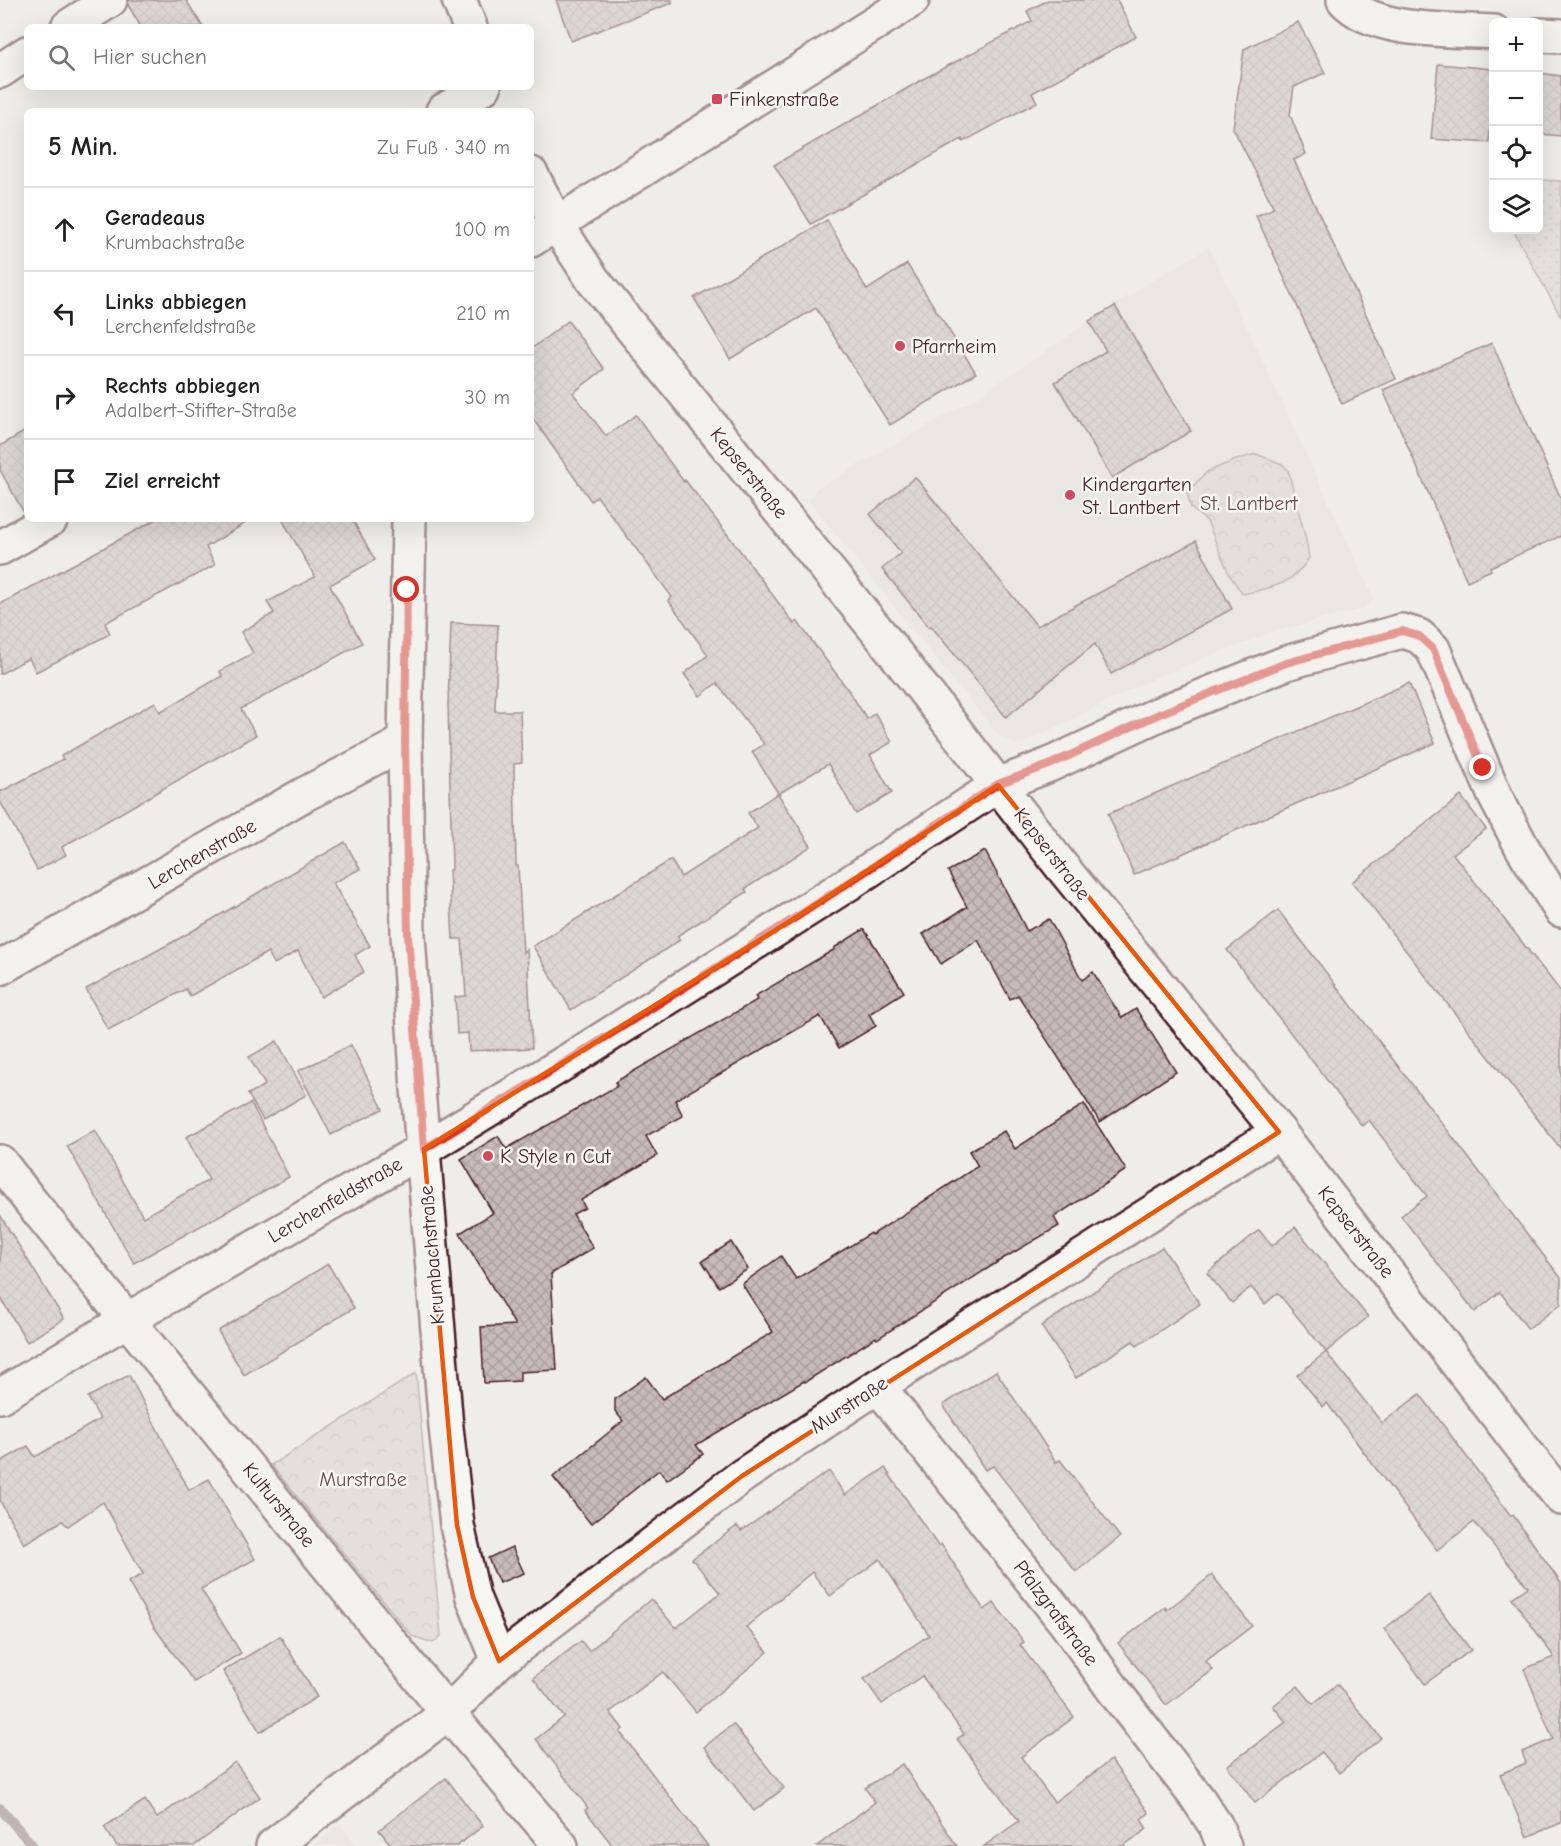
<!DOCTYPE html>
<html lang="de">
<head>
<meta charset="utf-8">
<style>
  :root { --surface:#fff; --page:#f2f2f2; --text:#202124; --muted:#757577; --line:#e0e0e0 }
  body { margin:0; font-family:"Comic Neue",sans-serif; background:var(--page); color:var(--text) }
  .controls { position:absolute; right:18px; top:18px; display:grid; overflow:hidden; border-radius:9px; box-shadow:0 6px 24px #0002 }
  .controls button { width:54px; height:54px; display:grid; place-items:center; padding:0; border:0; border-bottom:2px solid var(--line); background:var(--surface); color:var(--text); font:30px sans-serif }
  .stop { position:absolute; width:18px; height:18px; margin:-14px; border:4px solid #d93025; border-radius:50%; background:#fff }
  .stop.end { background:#d93025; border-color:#fff; box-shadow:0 2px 6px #0008 }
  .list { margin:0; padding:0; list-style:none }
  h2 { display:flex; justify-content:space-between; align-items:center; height:78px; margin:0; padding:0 24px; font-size:26px }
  h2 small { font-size:20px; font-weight:400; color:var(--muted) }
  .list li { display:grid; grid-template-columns:39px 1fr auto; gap:18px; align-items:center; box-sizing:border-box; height:84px; padding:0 24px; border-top:2px solid var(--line) }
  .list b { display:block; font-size:22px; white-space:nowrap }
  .list p { margin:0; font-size:20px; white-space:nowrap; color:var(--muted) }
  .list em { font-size:20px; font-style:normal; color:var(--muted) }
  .icon { flex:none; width:33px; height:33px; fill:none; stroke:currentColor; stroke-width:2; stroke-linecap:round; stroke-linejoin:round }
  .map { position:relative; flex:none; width:1561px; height:1846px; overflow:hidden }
  .search { position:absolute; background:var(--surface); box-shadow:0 6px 24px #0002; left:24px; top:24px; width:510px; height:66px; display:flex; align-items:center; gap:15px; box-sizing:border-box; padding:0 21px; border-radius:9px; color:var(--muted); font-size:22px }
  .panel { position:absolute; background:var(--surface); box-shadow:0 6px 24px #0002; left:24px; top:108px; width:510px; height:414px; border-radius:9px }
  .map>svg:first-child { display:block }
</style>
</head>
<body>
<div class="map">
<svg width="1561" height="1846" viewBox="0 0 1561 1846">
  <defs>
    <pattern id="grass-dots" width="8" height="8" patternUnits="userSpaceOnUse" patternTransform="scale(1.5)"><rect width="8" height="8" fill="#d7cfce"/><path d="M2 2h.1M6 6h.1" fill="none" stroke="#bab1b1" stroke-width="1.8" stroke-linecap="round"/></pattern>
    <pattern id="park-crowns" width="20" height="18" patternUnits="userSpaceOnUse" patternTransform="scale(1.5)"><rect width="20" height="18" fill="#d7cfce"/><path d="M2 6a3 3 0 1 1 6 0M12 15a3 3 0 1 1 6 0" fill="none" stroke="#bab1b1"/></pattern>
    <pattern id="building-cross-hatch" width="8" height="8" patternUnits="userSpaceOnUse" patternTransform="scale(1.5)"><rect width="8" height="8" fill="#c6babb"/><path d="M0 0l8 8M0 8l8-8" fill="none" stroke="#ac9fa1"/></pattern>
  </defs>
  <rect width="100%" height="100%" fill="#efedea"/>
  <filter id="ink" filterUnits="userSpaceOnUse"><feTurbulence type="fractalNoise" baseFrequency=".0167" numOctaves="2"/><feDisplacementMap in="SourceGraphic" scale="12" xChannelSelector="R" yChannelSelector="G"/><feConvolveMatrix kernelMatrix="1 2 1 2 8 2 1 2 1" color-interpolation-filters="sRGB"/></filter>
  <g filter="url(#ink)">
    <!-- built -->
    <g fill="#e3dedc">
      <polygon points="1209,247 1374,599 1365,608 1273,632 1159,676 1024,743 1016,744 1005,740 993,729 809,501 816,489 974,399 1145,285"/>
      <polygon points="340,1824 357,1846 312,1846"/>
    </g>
    <!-- grass -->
    <polygon fill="url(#grass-dots)" stroke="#90777c" stroke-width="1.5" points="1539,180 1561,181 1561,317 1513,230 1538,230"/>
    <!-- park -->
    <g fill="url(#park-crowns)" stroke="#90777c" stroke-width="1.5">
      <path d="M 1256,454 L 1282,464 L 1288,470 L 1305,536 L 1309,558 C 1291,586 1273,587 1243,594 L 1230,576 L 1207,521 L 1191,508 L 1187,492 L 1207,472 L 1233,461 Z"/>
      <polygon points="416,1373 441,1636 433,1643 412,1636 271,1465"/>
    </g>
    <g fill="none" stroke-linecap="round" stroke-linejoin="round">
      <!-- stream -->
      <polyline stroke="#8a6f74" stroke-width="10" points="0,1808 33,1846"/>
    </g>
    <!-- building -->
    <g fill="url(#building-cross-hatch)" stroke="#4a1f2b" stroke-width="1.5">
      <polygon points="129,0 186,0 203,27 141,27 128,5"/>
      <polygon points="556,0 672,0 672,3 571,41"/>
      <polygon points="1048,0 1117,0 1136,37 1032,93 1037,102 963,142 962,139 811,224 774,165 925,78 1032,21 1027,11"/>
      <polygon points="1298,22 1325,73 1294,87 1290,115 1306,154 1294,160 1396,379 1342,404 1256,216 1274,208 1233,128 1244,49"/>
      <polygon points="1438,64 1494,69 1494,129 1490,128 1489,143 1431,139"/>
      <polygon points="1539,73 1561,76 1561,136 1539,134"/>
      <polygon points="827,220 867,290 907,264 976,373 890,425 816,308 730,359 694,298"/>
      <polygon points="1115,306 1191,431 1112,478 1055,382 1106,351 1089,321"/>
      <polygon points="568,321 604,369 573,393 606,436 636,415 684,482 685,480 738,548 794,624 797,621 849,691 867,719 875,713 892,742 870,755 892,793 856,814 828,764 778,794 811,846 745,889 747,892 677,936 680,940 571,1010 533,946 671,860 681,877 758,828 748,813 778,793 752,752 764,744 717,683 700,696 684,674 708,655 668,600 672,597 597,496 591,501 531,416 531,349"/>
      <polygon points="1492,343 1561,499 1561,536 1490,567 1491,570 1467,581 1383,390"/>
      <polygon points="27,430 27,511 24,513 0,470 0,446"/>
      <polygon points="915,477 1037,626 1196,541 1232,609 1111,674 1095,644 1006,717 931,626 929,627 882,569 901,553 870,514"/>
      <polygon points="157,519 252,519 206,547 215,565 105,623 110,634 36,672 29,658 0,674 0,604"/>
      <polygon points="282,519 352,519 375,560 330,585 362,643 241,709 256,735 62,847 66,855 37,870 0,801 0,792 63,759 61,756 155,702 160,712 222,676 220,671 253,653 241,632 274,613 267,602 315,577"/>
      <polygon points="451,623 498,625 495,711 520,711 522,763 514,764 516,866 518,866 523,952 527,949 532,1048 469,1051 468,1033 457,1034 455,997 466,996 462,939 453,939 449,870 452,869 448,703"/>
      <polygon points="1409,683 1435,743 1134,875 1108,814"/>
      <polygon points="1461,796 1486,829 1453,854 1561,992 1561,1149 1352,882"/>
      <polygon points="345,842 360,869 333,883 370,946 355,955 364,972 321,997 298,951 274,964 268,952 190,996 186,989 108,1030 86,989 182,937"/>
      <polygon points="985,851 1027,931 1049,919 1082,980 1093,972 1122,1018 1136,1009 1176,1072 1100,1122 1018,995 1010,999 978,940 941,964 923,934 967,907 948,871"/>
      <polygon points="1278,910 1561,1278 1561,1304 1528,1329 1500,1292 1475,1312 1401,1216 1427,1196 1369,1120 1362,1126 1227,950"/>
      <polygon points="864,929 904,992 869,1014 876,1026 839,1048 820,1016 675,1100 683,1116 646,1136 657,1156 581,1200 585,1208 573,1214 593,1248 551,1274 557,1370 520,1372 520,1381 484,1383 481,1327 515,1325 460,1233 493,1213 461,1159 498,1136 506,1149 617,1086 615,1082 757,1000 755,996 835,949 834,948"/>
      <polygon points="277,1041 306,1095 263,1120 248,1094 265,1085 249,1057"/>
      <polygon points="351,1045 383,1109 331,1135 298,1071"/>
      <polygon points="251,1103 289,1177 134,1263 67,1146 95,1130 143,1217 209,1180 186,1137"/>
      <polygon points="1084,1104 1126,1170 1054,1217 1059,1226 1004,1258 877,1339 876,1337 805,1382 804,1381 696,1445 703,1454 667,1480 659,1470 591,1524 553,1477 623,1421 615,1411 615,1399 646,1377 662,1399 773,1332 742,1284 781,1256 796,1279 871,1233 872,1235 978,1166 969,1151 1004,1131 1015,1149"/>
      <polygon points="0,1215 64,1319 27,1342 0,1297"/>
      <polygon points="1295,1227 1368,1317 1326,1352 1278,1293 1265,1304 1251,1287 1232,1303 1207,1273 1259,1230 1272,1246"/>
      <polygon points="731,1242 748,1269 719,1287 702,1261"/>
      <polygon points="1162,1247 1200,1304 1137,1346 1133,1341 1076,1378 1041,1326"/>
      <polygon points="328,1264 354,1308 244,1375 218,1331"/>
      <polygon points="1326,1352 1382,1423 1420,1394 1511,1516 1513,1515 1561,1583 1561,1823 1527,1837 1500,1774 1526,1763 1522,1752 1553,1739 1524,1669 1554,1657 1512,1598 1528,1587 1474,1522 1437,1550 1327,1403 1323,1407 1297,1375"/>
      <polygon points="996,1371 1056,1462 1060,1460 1120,1537 1076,1572 993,1466 985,1470 943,1405"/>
      <polygon points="129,1375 189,1490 209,1479 255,1559 201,1589 241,1653 194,1682 154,1627 128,1582 143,1574 103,1502 68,1526 62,1521 24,1544 0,1501 0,1462 28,1446 35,1457 100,1419 88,1397"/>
      <polygon points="885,1468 938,1546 941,1544 984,1610 994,1603 1024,1642 1020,1645 1074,1717 1021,1757 1054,1802 1111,1760 1149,1813 1141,1819 1147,1829 1123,1846 984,1846 1019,1821 957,1739 964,1734 922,1676 882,1704 864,1679 929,1635 880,1559 830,1596 812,1572 746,1627 768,1652 696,1712 663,1672 610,1712 623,1729 620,1732 708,1846 613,1846 585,1810 588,1808 536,1739 564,1717 533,1678 581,1641 589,1651 651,1599 676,1628 720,1593 692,1559 737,1526 741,1531 829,1471 845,1495"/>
      <polygon points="512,1547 524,1573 499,1583 488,1558"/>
      <polygon points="1212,1575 1252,1626 1206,1661 1213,1670 1166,1705 1118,1643 1165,1607 1167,1610"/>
      <polygon points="1429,1595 1471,1650 1425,1684 1384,1629"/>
      <polygon points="280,1636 317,1697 260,1732 223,1671"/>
      <polygon points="1337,1684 1381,1738 1339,1773 1322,1752 1255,1803 1227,1766 1286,1722 1273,1706 1298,1686 1313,1704"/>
      <polygon points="733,1724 784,1788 754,1811 704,1747"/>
      <polygon points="235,1762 260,1797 194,1846 117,1846 104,1827 145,1800 157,1818"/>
      <polygon points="902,1764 957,1846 817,1846 875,1802 865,1788"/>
      <polygon points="446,1778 483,1826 457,1846 392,1846 379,1830"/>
    </g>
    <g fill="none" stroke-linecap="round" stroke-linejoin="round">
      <defs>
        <g id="minor">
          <polyline points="459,0 470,27"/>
          <path d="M 1344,0 C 1375,34 1450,29 1494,32"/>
          <polyline points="68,27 110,0"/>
          <polyline points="1538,35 1561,36"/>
          <polyline points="0,71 27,53"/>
          <polyline points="443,111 484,87"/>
          <polyline points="531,174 557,225 593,280 887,643 1062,867 1279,1132 1561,1498"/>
          <polyline points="531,240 912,0"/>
          <polyline points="409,519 405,742 408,935 418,1089 446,1427 457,1525 473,1597 499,1661"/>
          <polyline points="0,548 51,519"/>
          <polyline points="0,968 303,795 405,742"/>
          <polyline points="0,1162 31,1202 448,1713 561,1846"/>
          <polyline points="878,1386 1065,1622 1118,1696 1198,1799 1216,1826 1224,1846"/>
          <polyline points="0,1396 127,1320 424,1149 579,1054 851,882 998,785 1049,765 1159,714 1286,663 1402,631 1419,636 1433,649 1495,796 1522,847 1561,910"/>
          <polyline points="273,1846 448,1713 499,1661 742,1476 878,1386 1279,1132"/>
        </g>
      </defs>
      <!-- minor casing -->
      <use href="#minor" stroke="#4a1f2b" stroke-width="38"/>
      <!-- minor -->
      <use href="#minor" stroke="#f6f6f2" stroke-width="33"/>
    </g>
  </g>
  <g fill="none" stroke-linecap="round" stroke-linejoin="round" filter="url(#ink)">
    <!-- route -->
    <polyline stroke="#d93025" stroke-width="8" points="407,590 405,742 408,935 424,1149 579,1054 798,916 998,784 1049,765 1159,714 1286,663 1402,631 1419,636 1433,649 1483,768"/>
  </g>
  <!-- marked area -->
  <path d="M0 0H1561V1846H0ZM 998,785 L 1279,1132 L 742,1476 L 499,1661 L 473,1597 L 457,1525 L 424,1149 L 798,916 Z" fill="#efedea" fill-opacity=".55" fill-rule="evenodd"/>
  <path fill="none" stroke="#e8590c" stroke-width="4.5" stroke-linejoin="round" d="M 998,785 L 1279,1132 L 742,1476 L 499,1661 L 473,1597 L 457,1525 L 424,1149 L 798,916 Z"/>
  <!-- markers -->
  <g fill="#d1495b" stroke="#f6f6f2" stroke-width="2">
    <rect x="711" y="93" width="12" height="12" rx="3"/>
    <circle cx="900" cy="346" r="6"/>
    <circle cx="1070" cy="495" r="6"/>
    <circle cx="488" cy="1156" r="6"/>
  </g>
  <g text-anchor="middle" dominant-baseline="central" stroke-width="5" stroke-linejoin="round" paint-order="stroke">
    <!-- poi labels -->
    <g font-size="20" fill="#4a1f2b" stroke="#f6f6f2" text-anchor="start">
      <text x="729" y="99">Finkenstraße</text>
      <text x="912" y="346">Pfarrheim</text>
      <text x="1082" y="484">Kindergarten<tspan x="1082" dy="23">St. Lantbert</tspan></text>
      <text x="500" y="1156">K Style n Cut</text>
    </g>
    <!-- street labels -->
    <g font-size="20" fill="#4a1f2b" stroke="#f6f6f2">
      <text transform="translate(749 473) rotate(51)">Kepserstraße</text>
      <text transform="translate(202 854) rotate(-30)">Lerchenstraße</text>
      <text transform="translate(1052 854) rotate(52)">Kepserstraße</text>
      <text transform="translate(335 1200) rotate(-30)">Lerchenfeldstraße</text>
      <text transform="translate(1356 1232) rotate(52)">Kepserstraße</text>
      <text transform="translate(432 1255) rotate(-95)">Krumbachstraße</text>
      <text transform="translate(849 1405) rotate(-33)">Murstraße</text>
      <text transform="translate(279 1505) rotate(51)">Kulturstraße</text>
      <text transform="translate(1056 1613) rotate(53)">Pfalzgrafstraße</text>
    </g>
    <!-- park labels -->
    <g font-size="20" fill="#6d4b54" stroke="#f6f6f2">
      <text x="1249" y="503">St. Lantbert</text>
      <text x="363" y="1479">Murstraße</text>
    </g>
  </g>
</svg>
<div class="controls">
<button>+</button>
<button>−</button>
<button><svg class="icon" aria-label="locate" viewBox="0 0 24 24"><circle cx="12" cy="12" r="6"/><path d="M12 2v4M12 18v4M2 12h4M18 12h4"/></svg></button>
<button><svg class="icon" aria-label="layers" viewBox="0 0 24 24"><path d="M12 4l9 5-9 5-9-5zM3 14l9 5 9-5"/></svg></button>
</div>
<div class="stop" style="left:407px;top:590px"></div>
<div class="stop end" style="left:1483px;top:768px"></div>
<div class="search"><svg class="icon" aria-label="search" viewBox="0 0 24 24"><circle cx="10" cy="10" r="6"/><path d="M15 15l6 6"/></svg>Hier suchen</div>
<section class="panel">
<h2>5 Min.<small>Zu Fuß · 340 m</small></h2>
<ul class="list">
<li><svg class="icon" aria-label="ahead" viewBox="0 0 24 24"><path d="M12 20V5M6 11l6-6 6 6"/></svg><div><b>Geradeaus</b><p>Krumbachstraße</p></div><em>100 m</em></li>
<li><svg class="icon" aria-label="left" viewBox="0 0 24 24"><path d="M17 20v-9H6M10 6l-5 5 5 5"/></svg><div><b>Links abbiegen</b><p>Lerchenfeldstraße</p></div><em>210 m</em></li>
<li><svg class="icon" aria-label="right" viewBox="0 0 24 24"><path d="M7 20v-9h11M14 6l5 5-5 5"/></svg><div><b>Rechts abbiegen</b><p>Adalbert-Stifter-Straße</p></div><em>30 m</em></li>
<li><svg class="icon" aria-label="arrive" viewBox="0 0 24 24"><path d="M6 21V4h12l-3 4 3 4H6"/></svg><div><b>Ziel erreicht</b></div></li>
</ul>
</section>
</div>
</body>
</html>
